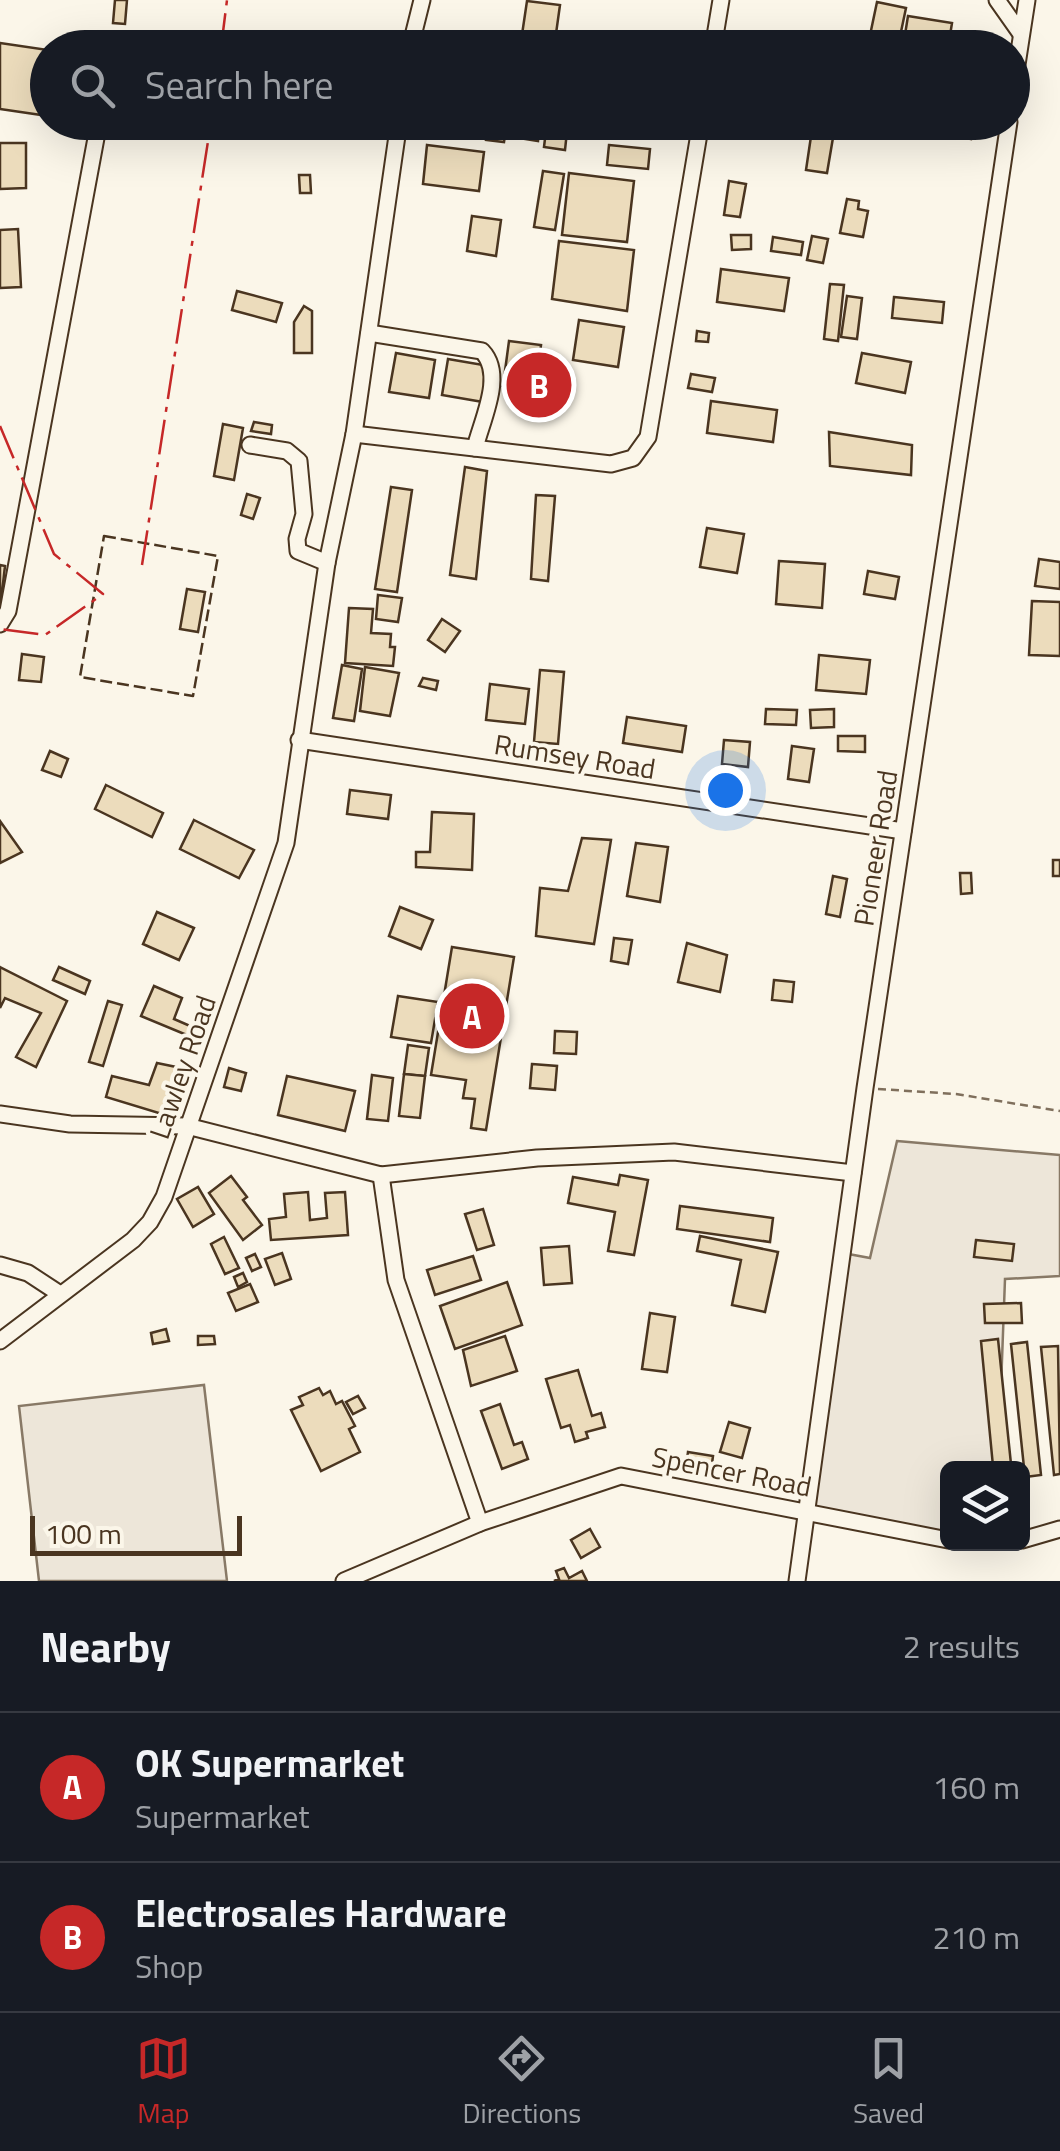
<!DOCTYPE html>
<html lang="en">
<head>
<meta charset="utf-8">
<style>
  :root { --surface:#171b24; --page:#242831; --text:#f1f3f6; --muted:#9ea1a6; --line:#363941; --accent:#c62828 }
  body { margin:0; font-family:"Titillium Web",sans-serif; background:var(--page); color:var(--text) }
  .controls { position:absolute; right:30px; bottom:30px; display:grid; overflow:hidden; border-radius:15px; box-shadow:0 10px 40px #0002 }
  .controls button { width:90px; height:90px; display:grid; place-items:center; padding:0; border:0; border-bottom:2px solid var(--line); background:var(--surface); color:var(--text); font:50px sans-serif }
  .scale { position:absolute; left:30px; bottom:25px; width:212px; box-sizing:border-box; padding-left:10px; border:5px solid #4a3520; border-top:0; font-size:28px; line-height:35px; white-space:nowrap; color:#4a3520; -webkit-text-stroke:8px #fbf6e9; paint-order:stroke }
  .you { position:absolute; left:725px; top:790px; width:35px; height:35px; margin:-25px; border:8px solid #fff; border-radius:50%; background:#1a73e8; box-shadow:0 0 0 15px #1a73e833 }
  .badge { display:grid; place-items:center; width:65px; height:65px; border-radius:50%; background:var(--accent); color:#fff; font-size:32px; font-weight:700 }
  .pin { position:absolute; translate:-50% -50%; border:5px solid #fff; box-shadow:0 2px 10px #0006 }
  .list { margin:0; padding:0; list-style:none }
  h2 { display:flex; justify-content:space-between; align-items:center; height:130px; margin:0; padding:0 40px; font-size:42px }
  h2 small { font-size:32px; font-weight:400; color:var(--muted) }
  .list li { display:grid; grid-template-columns:65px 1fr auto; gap:30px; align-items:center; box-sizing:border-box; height:150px; padding:0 40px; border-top:2px solid var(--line) }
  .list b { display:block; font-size:38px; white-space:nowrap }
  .list p { margin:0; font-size:32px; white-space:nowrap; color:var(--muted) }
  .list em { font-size:32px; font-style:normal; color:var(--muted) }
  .icon { flex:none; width:55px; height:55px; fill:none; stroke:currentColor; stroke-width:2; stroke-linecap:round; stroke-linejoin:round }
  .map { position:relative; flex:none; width:1060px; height:1581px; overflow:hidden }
  .search { position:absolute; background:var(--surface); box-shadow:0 10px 40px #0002; left:30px; right:30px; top:30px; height:110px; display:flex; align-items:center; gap:25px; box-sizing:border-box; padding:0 35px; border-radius:55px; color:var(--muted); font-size:38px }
  .sheet { height:430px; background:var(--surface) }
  nav { display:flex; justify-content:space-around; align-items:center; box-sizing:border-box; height:140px; border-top:2px solid var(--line); background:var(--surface); font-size:28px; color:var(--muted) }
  nav a { display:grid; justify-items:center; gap:5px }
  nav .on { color:var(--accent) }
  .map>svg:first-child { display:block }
</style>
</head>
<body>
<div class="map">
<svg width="1060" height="1581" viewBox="0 0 1060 1581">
  <rect width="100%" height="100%" fill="#fbf6e9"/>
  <!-- green -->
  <g fill="#ede6d9" stroke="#887966" stroke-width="2.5">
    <polygon points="897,1141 1060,1155 1060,1276 1005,1279 998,1468 948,1468 947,1540 806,1511 843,1253 870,1258"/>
    <polygon points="204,1385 227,1581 39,1581 19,1406"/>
  </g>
  <!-- building -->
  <g fill="#ecdcbc" stroke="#4a3520" stroke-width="2.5">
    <polygon points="115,0 127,0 125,24 113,23"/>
    <polygon points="527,1 560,5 554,48 520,48"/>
    <polygon points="877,2 906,8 898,46 869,40"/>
    <polygon points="908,16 952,23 948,48 903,47"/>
    <polygon points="450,33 514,41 513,48 448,48"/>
    <polygon points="0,43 48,50 48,116 0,109"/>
    <polygon points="488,122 507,122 504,142 486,140"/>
    <polygon points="527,122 540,122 538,141 525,139"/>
    <polygon points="547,122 568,122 565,150 544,147"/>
    <polygon points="914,122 973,122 971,139 913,129"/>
    <polygon points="813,123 835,126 827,173 806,170"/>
    <polygon points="0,143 26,143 26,188 0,189"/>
    <polygon points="427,145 484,152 479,191 423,184"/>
    <polygon points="609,145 650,149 648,169 607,165"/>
    <polygon points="543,171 564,174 555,230 534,227"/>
    <polygon points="569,173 634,181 627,242 562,235"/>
    <polygon points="299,175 310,175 311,193 300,193"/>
    <polygon points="729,181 746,184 740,217 724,215"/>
    <polygon points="847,199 859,201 858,209 868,211 863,237 840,233"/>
    <polygon points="472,216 501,220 496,256 467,251"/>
    <polygon points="18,229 21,287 0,288 0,230"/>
    <polygon points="731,235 751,235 751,249 732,250"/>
    <polygon points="812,236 828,239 823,263 807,260"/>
    <polygon points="773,237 803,242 801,255 771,251"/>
    <polygon points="559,241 634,250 627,311 552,299"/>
    <polygon points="721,269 789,278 784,311 717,302"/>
    <polygon points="830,284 844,285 838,341 824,339"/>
    <polygon points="237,291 282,303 276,322 232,310"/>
    <polygon points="847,296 862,298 857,339 841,337"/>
    <polygon points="894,297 944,302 942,323 892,318"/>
    <polygon points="304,306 312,311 312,353 294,353 294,322"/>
    <polygon points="579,320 624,327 618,367 573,360"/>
    <polygon points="697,331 709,333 708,342 696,341"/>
    <polygon points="509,341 541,345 535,391 503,386"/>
    <polygon points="396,353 435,360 429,398 389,392"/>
    <polygon points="862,353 911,362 905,393 856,383"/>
    <polygon points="448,359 489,366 483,402 442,395"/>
    <polygon points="691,374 715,378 712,392 688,388"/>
    <polygon points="711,401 777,410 773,442 707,433"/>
    <polygon points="254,422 272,425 271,434 251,431"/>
    <polygon points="223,424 243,428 234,480 214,476"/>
    <polygon points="829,432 912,445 911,475 830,466"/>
    <polygon points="465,467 487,471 476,579 450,575"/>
    <polygon points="391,487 412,490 397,592 375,589"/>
    <polygon points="247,494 260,498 253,519 241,515"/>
    <polygon points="536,495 555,496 548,581 531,579"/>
    <polygon points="707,528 744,534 737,573 700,567"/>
    <polygon points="1039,559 1060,562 1060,589 1035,586"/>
    <polygon points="779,561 825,564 822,608 776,604"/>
    <polygon points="0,565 5,566 0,610"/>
    <polygon points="868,571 899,577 895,599 864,594"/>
    <polygon points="187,589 205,592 198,632 180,629"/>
    <polygon points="378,595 402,598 398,622 376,619"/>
    <polygon points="1032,601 1060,602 1060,656 1029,655"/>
    <polygon points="349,608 373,609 371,633 391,634 390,647 395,647 393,666 345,663"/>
    <polygon points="442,619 460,631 445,652 428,640"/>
    <polygon points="22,654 44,657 41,682 19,680"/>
    <polygon points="819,655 870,660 866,694 816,690"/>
    <polygon points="342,665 362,669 354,721 333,718"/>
    <polygon points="365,667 399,673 390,716 360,711"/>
    <polygon points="540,670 564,672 558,744 534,742"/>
    <polygon points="423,678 438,681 436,690 419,686"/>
    <polygon points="490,684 529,689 525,724 486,720"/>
    <polygon points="766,709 797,710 796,725 765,724"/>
    <polygon points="834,709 834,727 811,728 810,710"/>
    <polygon points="627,717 686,726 682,752 623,743"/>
    <polygon points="838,736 865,736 865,752 838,751"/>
    <polygon points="724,740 750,742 748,767 722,764"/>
    <polygon points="792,746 814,749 809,782 788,779"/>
    <polygon points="50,751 68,759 61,777 42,770"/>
    <polygon points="106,785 163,813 152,837 95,809"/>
    <polygon points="350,790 391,795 388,819 347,814"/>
    <polygon points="432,812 474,814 472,870 416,867 416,852 430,852"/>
    <polygon points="194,820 254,850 239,878 180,849"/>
    <polygon points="0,821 22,852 0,863"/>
    <polygon points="582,838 611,840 594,944 536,936 540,888 568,891"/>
    <polygon points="636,843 668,847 660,902 627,896"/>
    <rect x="1053" y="860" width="7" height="16"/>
    <polygon points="960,873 971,873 972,893 961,894"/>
    <polygon points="833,876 847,879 840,917 826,914"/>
    <polygon points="400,907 433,920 421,949 389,936"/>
    <polygon points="157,912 194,928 179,960 143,944"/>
    <polygon points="614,938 632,940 628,964 611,961"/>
    <polygon points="687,943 727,955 720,992 678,982"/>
    <polygon points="452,947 514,957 486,1130 471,1128 475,1099 463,1098 466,1080 431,1075"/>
    <polygon points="0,967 67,1001 36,1067 16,1057 41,1013 5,998 0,1008"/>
    <polygon points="59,967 90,981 85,994 53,980"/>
    <polygon points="774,980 794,982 792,1002 772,1000"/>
    <polygon points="154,986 182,998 174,1019 197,1029 194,1038 141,1016"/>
    <polygon points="398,996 438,1002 431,1043 391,1037"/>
    <polygon points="108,1001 122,1005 103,1066 89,1062"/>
    <polygon points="555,1031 577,1032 576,1054 554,1053"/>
    <polygon points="408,1045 429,1048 425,1076 404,1074"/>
    <polygon points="157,1063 181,1068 162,1114 106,1097 112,1076 149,1085"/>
    <polygon points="532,1064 557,1066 555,1090 530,1088"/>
    <polygon points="229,1068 246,1073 241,1091 224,1087"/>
    <polygon points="404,1074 425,1076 420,1118 399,1116"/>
    <polygon points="372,1075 393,1078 388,1121 367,1119"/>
    <polygon points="287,1076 355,1091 345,1131 278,1115"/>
    <polygon points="620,1175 648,1180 634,1255 608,1251 615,1212 568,1203 573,1177 618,1185"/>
    <polygon points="231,1176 247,1197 243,1200 262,1225 243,1240 209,1193"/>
    <polygon points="198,1187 214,1214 193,1227 177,1199"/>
    <polygon points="308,1192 310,1220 327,1218 325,1193 345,1192 348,1235 271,1240 269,1219 286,1217 284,1194"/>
    <polygon points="680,1206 773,1218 770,1242 677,1229"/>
    <polygon points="483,1209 494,1245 477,1250 465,1214"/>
    <polygon points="700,1236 778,1252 765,1312 732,1305 741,1260 697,1251"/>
    <polygon points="224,1237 239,1268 225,1274 211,1244"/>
    <polygon points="976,1240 1014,1244 1012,1261 974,1257"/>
    <polygon points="569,1246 572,1283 544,1285 541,1248"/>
    <polygon points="282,1253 291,1279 275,1285 265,1259"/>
    <polygon points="255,1254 261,1267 252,1271 246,1258"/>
    <polygon points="473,1256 481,1280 435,1295 427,1270"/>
    <polygon points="243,1273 247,1282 238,1287 234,1277"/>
    <polygon points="507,1282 522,1325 455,1349 440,1306"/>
    <polygon points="250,1284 258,1302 236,1311 228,1293"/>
    <polygon points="1021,1303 1022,1323 985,1323 984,1304"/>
    <polygon points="650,1313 675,1317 667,1372 642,1369"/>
    <polygon points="166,1329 169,1341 153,1344 151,1333"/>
    <polygon points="198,1336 214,1336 215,1344 198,1345"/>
    <polygon points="505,1336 517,1371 471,1386 463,1350"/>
    <polygon points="998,1339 1011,1464 993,1466 981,1341"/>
    <polygon points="1027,1342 1041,1475 1025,1477 1011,1344"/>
    <polygon points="1058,1346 1060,1474 1054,1475 1041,1347"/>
    <polygon points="578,1370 592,1416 601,1413 605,1427 586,1432 588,1438 575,1442 570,1425 561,1428 546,1379"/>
    <polygon points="319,1388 323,1395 330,1391 336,1404 342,1401 355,1426 349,1429 360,1452 321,1471 291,1410 303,1405 299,1397"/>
    <polygon points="358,1396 365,1408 353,1414 346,1402"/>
    <polygon points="500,1404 514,1445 522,1442 528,1459 502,1469 481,1411"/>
    <polygon points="729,1422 750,1428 742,1458 720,1452"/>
    <polygon points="688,1452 713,1456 711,1471 686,1468"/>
    <polygon points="590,1529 600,1547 581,1558 571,1540"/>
    <polygon points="564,1568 569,1578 582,1571 587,1581 554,1581 559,1579 556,1571"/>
  </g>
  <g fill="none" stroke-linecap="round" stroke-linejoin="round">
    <defs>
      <g id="minor">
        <polyline points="997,0 1021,34"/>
        <polyline points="410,48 422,0"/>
        <polyline points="713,48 721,0"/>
        <polyline points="1012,97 1027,0"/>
        <path d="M 369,333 L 482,351 C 505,375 482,419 475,448"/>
        <polyline points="354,434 611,464 633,458 648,437 701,122"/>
        <polyline points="250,445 287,451 299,461 304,514 297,539 298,551 327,563"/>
        <polyline points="0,624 8,611 99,122"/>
        <polyline points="299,740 903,831"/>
        <polyline points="0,1114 70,1124 187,1126 381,1175 537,1158 674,1152 853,1173"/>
        <polyline points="381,1175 396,1280 480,1523"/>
        <polyline points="0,1265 28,1273 60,1294"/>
        <polyline points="0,1341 133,1240 150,1222 164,1197 286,843 327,563 354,434 399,122"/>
        <polyline points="1022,1540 1060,1529"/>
        <polyline points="344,1581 480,1523 621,1476 948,1540"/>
        <polyline points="797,1581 865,1088 1009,122"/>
      </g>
    </defs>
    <!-- minor casing -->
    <use href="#minor" stroke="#4a3520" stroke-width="19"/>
    <!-- path -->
    <polyline stroke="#7f6f5c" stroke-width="2.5" stroke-dasharray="8 5" stroke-linecap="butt" points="878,1089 956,1094 1060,1111"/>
    <!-- minor -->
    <use href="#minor" stroke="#fbf6e9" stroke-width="15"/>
    <!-- fence -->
    <polygon stroke="#4a3520" stroke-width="2.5" stroke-dasharray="12 5" stroke-linecap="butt" points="104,536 218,556 193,696 80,677"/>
    <!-- power -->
    <g stroke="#c62828" stroke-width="2.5" stroke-dasharray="35 8 5 8" stroke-linecap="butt">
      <polyline points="221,48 227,0"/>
      <polyline points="0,426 54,554 103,594 45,635 0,629"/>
      <polyline points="142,565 211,122"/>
    </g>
  </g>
  <g text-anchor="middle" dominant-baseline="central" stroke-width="8" stroke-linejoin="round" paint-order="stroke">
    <!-- street labels -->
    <g font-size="28" fill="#4a3520" stroke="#fbf6e9">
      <text transform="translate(575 756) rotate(9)">Rumsey Road</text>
      <text transform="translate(875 848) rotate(-81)">Pioneer Road</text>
      <text transform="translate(182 1067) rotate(-71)">Lawley Road</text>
      <text transform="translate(732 1471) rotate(11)">Spencer Road</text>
    </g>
  </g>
</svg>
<div class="controls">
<button><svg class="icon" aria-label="layers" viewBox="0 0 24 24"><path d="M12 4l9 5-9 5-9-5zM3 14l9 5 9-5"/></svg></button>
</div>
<div class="scale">100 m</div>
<div class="you"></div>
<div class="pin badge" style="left:472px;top:1016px">A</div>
<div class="pin badge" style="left:539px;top:385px">B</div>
<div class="search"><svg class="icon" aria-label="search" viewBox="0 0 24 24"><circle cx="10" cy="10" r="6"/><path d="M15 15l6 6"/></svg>Search here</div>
</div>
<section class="sheet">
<h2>Nearby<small>2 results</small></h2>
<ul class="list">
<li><span class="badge">A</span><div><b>OK Supermarket</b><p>Supermarket</p></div><em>160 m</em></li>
<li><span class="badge">B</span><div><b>Electrosales Hardware</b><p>Shop</p></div><em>210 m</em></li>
</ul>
</section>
<nav>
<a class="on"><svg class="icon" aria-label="map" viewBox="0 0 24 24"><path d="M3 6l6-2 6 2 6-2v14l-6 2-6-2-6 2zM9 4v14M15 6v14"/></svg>Map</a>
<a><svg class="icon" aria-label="directions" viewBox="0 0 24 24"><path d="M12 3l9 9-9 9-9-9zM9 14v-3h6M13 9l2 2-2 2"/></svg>Directions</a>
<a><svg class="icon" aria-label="saved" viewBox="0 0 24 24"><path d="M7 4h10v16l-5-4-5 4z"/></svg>Saved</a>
</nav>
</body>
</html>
